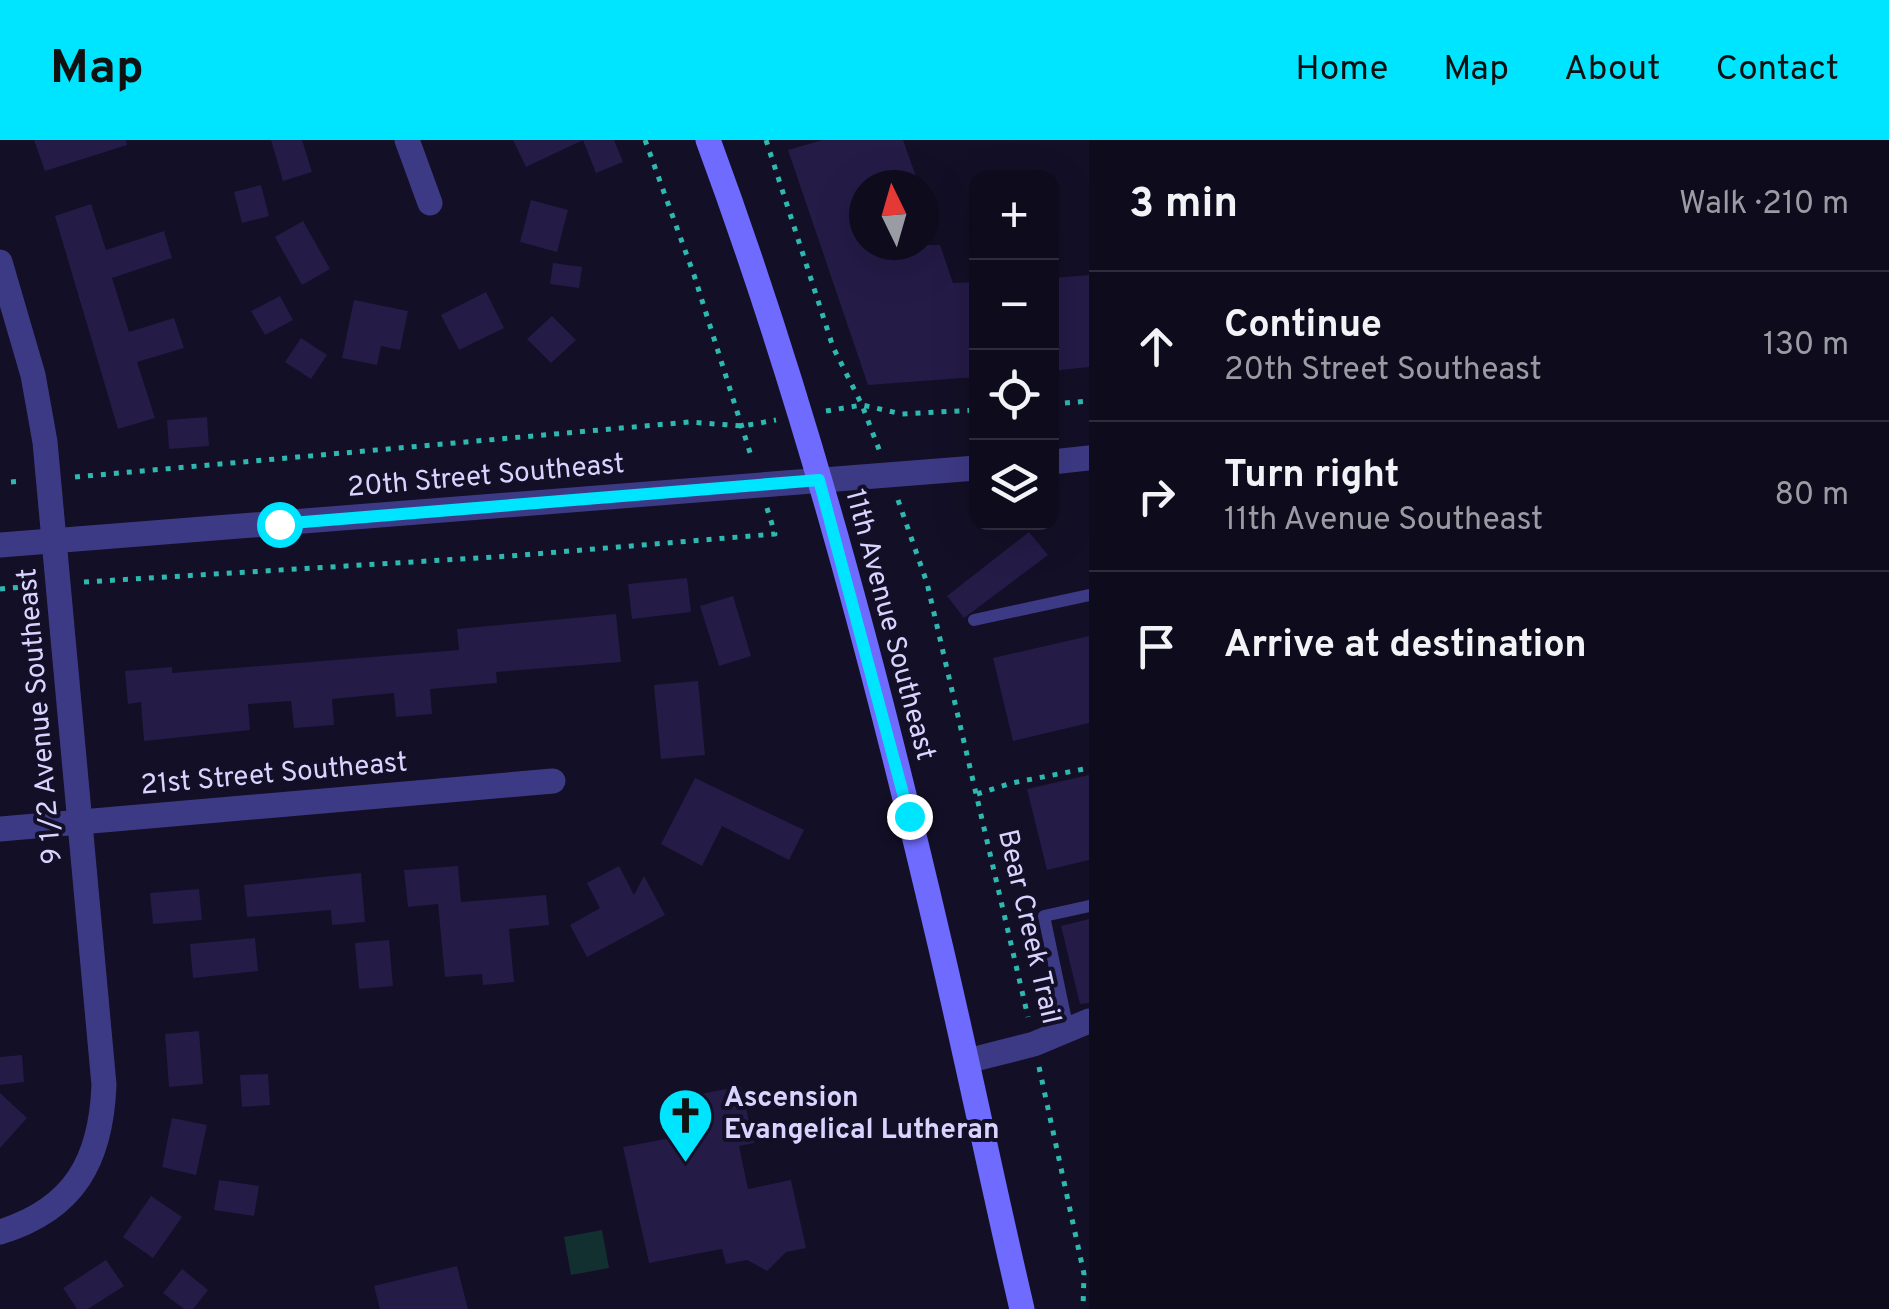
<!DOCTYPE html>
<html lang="en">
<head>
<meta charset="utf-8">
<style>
  :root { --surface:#0e0b1c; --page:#1c1929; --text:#f1f3f6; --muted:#9b9ba3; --line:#2e2b3b; --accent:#00e5ff }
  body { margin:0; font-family:Overpass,sans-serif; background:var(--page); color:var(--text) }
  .controls { position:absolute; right:30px; top:30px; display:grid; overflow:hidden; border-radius:20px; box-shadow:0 10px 40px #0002 }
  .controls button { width:90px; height:90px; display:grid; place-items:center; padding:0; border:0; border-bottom:2px solid var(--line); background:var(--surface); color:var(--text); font:50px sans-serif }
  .compass { position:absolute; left:849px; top:30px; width:90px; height:90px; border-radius:50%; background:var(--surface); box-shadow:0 10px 40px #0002; rotate:355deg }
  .stop { position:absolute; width:30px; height:30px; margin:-22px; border:8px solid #00e5ff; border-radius:50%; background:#fff }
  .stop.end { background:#00e5ff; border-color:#fff; box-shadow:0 2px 10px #0008 }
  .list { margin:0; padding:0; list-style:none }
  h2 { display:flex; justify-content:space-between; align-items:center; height:130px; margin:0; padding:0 40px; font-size:42px }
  h2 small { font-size:32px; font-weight:400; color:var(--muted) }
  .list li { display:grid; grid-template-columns:65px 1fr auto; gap:30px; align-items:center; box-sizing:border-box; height:150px; padding:0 40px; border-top:2px solid var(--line) }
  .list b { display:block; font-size:38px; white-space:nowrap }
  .list p { margin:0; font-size:32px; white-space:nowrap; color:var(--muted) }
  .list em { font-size:32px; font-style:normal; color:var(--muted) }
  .icon { flex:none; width:55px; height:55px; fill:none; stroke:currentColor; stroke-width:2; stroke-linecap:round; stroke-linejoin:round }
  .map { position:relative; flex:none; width:1089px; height:1169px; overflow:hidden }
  header { display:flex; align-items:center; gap:60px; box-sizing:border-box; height:140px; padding:0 50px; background:var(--accent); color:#111 }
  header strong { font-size:48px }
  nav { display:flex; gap:55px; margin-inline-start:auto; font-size:35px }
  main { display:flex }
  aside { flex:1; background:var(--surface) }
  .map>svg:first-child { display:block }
</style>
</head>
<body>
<header>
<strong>Map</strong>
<nav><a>Home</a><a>Map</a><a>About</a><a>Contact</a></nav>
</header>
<main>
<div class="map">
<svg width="1089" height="1169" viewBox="0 0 1089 1169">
  <rect width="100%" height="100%" fill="#130f26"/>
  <!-- green -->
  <polygon fill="#12302f" points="602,1090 609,1128 571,1135 564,1097"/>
  <!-- building -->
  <g fill="#241b47">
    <polygon points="34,0 126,0 127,5 45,31"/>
    <polygon points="271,0 302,0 312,32 283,41"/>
    <polygon points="513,0 614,0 623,22 596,33 583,0 526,27"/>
    <polygon points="822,0 903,0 919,45 864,45 864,105 940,105 953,143 976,142 976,237 868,245 788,10"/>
    <polygon points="261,45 269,76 242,83 234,52"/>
    <polygon points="531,60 568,70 557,112 520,102"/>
    <polygon points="91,64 106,110 164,91 172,118 112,138 129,192 174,178 184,208 137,222 155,278 118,289 55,76"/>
    <polygon points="303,81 330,129 302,145 275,97"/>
    <polygon points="553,123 582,127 579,148 550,144"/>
    <polygon points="1089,135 1089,227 1052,231 1052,138"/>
    <polygon points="486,152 504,188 459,210 441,175"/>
    <polygon points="280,156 293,180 265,195 251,171"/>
    <polygon points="354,160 408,171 400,210 381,206 377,225 342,218"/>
    <polygon points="552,176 576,200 551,223 527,199"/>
    <polygon points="301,198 327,215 311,239 285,222"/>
    <polygon points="207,277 209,306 169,309 167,280"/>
    <polygon points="1029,392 1048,415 964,478 947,456"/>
    <polygon points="687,438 691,472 632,479 628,444"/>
    <polygon points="733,456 751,516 719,526 700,466"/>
    <polygon points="616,474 621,522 496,532 497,543 430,549 432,574 396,577 394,553 332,559 334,585 294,588 291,561 248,564 250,590 144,601 141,562 128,564 125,531 172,527 172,533 459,510 457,489"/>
    <polygon points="1089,496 1089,583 1013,601 993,518"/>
    <polygon points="698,541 705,615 661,619 654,545"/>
    <polygon points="1089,635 1089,720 1047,730 1027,649"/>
    <polygon points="695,638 804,690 789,720 722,686 702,726 661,704"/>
    <polygon points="458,726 461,762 546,755 549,785 509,789 514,842 483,845 482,834 445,837 438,764 408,767 404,730"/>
    <polygon points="619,726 634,755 644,736 665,775 587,817 570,785 600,768 587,743"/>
    <polygon points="361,733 365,782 332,785 331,770 247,777 244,745"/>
    <polygon points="199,749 202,780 153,784 150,753"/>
    <polygon points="1089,779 1089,863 1080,864 1061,786"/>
    <polygon points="255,798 258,831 193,838 190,804"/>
    <polygon points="389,800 393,846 359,849 355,803"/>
    <polygon points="199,891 203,944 169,947 165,894"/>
    <polygon points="22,915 24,942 0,945 0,917"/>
    <polygon points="268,934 270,965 242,967 240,935"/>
    <polygon points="741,946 754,1003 739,1006 748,1049 791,1040 806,1108 786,1112 767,1131 747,1120 726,1124 722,1109 649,1123 623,1007 692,994 686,957"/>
    <polygon points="0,953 27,978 0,1008"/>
    <polygon points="172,978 207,985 196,1035 162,1027"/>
    <polygon points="219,1040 259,1046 254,1076 214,1070"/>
    <polygon points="151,1056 182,1077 153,1118 123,1097"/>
    <polygon points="106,1120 124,1146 88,1169 77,1169 63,1148"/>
    <polygon points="457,1126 468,1169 380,1169 374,1146"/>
    <polygon points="182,1129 208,1150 193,1169 184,1169 163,1153"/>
  </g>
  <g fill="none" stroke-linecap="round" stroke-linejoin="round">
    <!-- path -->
    <g stroke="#2fb8b0" stroke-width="5" stroke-dasharray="5 8" stroke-linecap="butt">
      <polyline points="645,0 694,135 752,319"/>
      <polyline points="766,0 833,207 862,265 880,312"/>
      <polyline points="1052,264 1089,261"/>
      <polyline points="826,271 862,265 902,274 976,270"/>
      <polyline points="75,337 689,282 743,286 776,280"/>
      <polyline points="11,342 24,341"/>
      <polyline points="898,360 927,443 1028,877"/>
      <polyline points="84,442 510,416 775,394 767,368"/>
      <polyline points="0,449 34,446"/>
      <polyline points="977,654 1012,643 1089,628"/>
      <polyline points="1039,927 1084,1134 1083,1169"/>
    </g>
    <!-- service -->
    <g stroke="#3d3a85" stroke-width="12">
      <polyline points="974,480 1089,455"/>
      <polyline points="1068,890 1044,776 1089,766"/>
    </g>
    <!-- minor -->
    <g stroke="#3d3a85" stroke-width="25">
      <polyline points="407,0 430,63"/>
      <path d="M 0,122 L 33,235 L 45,302 L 104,945 C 101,1020 75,1069 0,1092"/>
      <polyline points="0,689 553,641"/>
      <polyline points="967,921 1034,904 1089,881"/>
    </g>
    <!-- tertiary -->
    <g stroke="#3d3a85" stroke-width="25">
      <polyline points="1052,322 1089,318"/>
      <polyline points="0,405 976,328"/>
    </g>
    <!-- secondary -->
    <path stroke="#6f6bff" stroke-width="25" d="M 708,0 C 804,259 876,531 939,800 C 968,922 993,1046 1022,1169"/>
  </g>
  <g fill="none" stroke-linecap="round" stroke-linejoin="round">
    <!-- route -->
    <polyline stroke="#00e5ff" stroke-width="12" points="279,384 819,340 909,676"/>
  </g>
  <!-- icons -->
  <defs>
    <symbol id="church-pin" viewBox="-11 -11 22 30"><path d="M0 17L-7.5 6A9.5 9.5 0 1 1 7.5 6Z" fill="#00e5ff" stroke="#130f26"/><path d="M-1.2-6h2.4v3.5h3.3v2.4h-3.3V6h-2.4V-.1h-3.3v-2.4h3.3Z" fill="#111"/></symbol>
  </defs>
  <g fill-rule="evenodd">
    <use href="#church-pin" x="654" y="944" width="63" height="86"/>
  </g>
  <g text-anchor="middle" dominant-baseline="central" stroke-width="8" stroke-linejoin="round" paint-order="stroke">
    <!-- street labels -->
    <g font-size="28" fill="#d9d4ff" stroke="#130f26">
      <text transform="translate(486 337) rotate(-5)">20th Street Southeast</text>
      <text transform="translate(889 485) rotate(75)">11th Avenue Southeast</text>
      <text transform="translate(41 576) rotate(-95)">9 1/2 Avenue Southeast</text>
      <text transform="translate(274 635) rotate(-5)">21st Street Southeast</text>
      <text transform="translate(1028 787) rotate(77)">Bear Creek Trail</text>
    </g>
    <!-- poi labels -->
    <g font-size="28" font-weight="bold" fill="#d9d4ff" stroke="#130f26" text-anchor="start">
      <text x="724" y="959">Ascension<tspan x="724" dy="32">Evangelical Lutheran</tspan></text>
    </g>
  </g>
</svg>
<div class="controls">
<button>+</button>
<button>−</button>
<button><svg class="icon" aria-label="locate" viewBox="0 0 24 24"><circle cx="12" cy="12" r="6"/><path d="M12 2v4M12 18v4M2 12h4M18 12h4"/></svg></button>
<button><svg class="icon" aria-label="layers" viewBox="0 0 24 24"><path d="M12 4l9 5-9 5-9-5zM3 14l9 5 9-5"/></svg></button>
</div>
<svg class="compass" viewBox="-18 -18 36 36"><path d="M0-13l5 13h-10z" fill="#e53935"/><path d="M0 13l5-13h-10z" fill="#9b9ba3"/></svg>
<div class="stop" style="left:279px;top:384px"></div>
<div class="stop end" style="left:909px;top:676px"></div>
</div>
<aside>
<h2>3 min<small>Walk · 210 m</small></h2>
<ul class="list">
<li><svg class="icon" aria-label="ahead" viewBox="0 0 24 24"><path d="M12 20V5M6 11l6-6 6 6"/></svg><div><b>Continue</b><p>20th Street Southeast</p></div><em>130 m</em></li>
<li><svg class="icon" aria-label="right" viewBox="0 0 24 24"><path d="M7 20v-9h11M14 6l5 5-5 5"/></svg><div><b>Turn right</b><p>11th Avenue Southeast</p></div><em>80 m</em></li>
<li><svg class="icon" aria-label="arrive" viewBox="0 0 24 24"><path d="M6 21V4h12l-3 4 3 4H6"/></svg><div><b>Arrive at destination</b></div></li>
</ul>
</aside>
</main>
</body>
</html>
